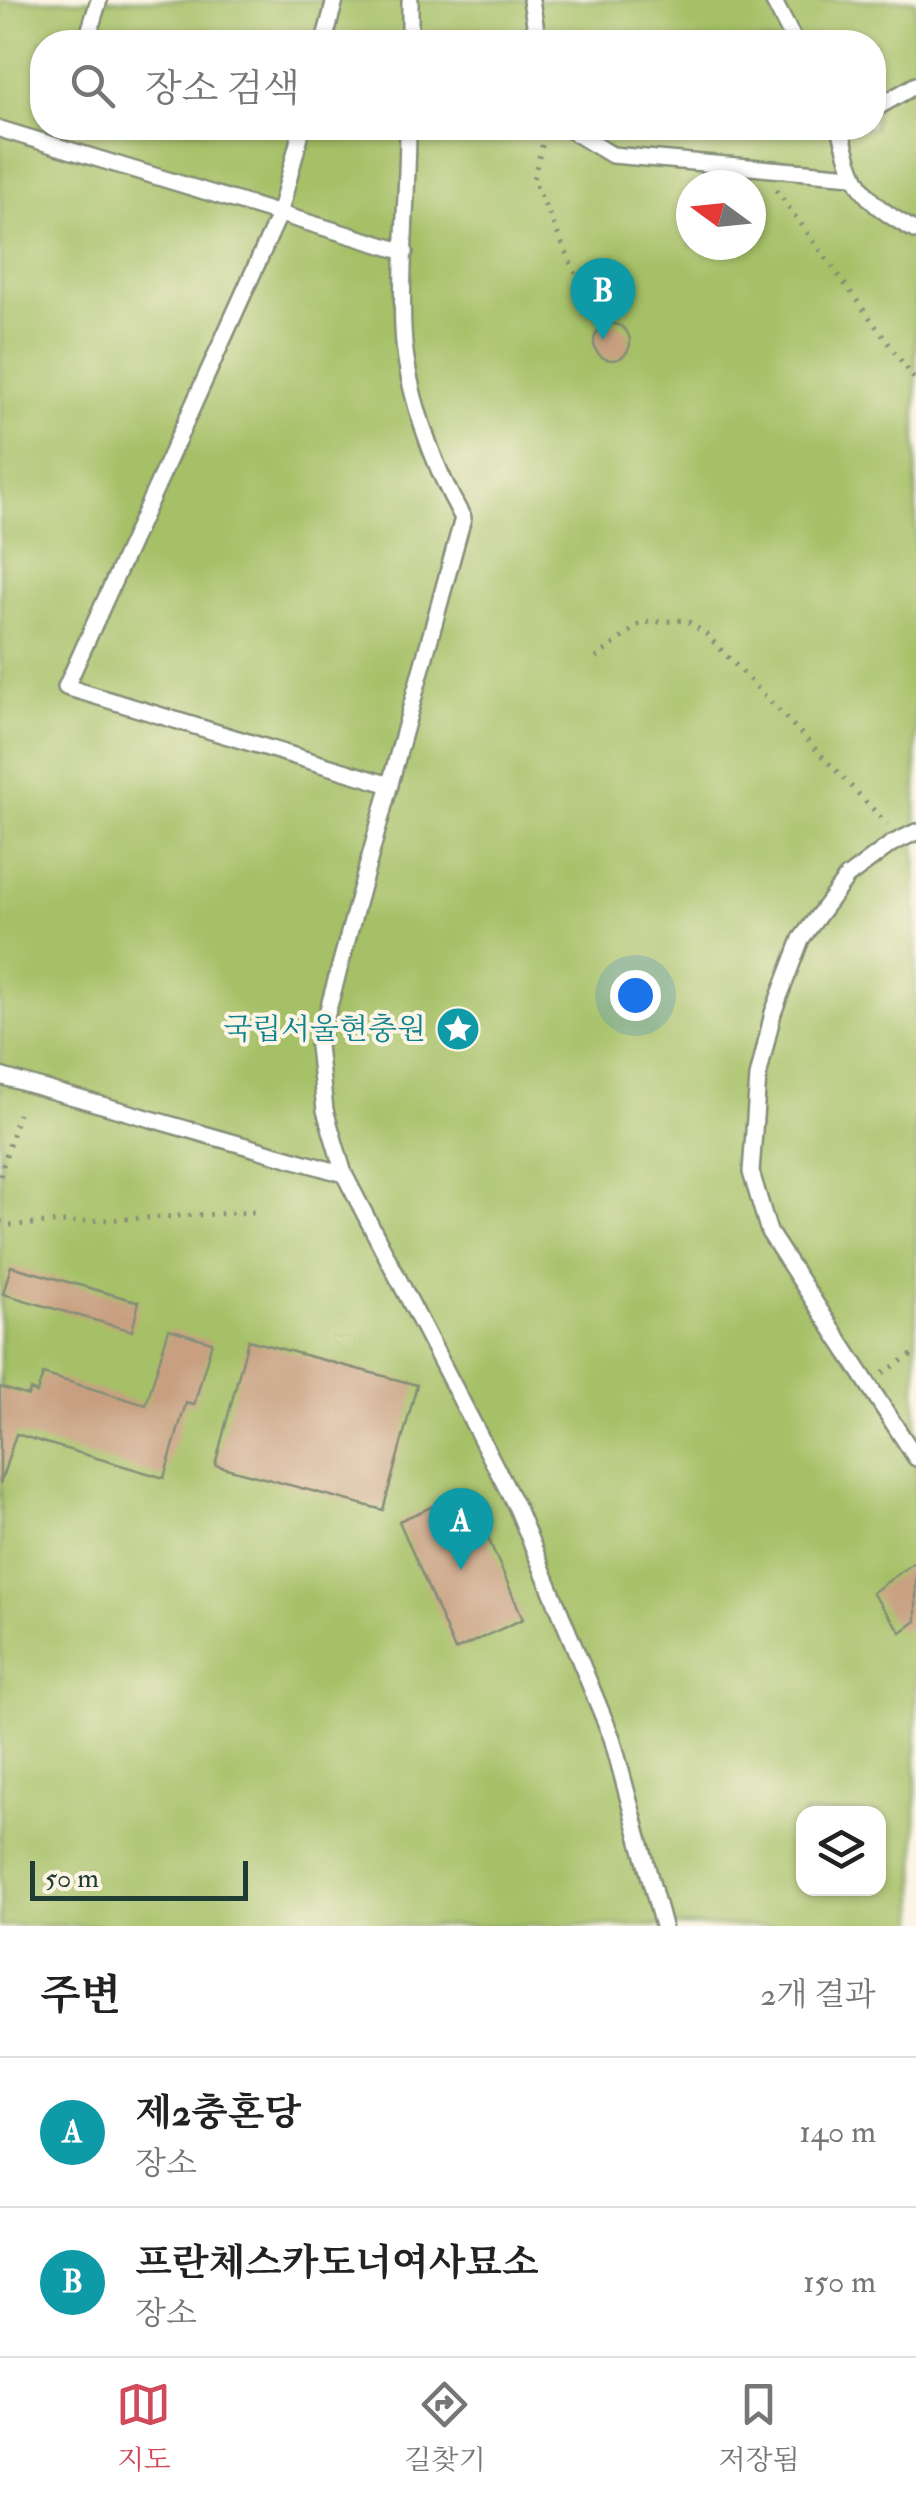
<!DOCTYPE html>
<html lang="ko">
<head>
<meta charset="utf-8">
<style>
  :root { --surface:#fff; --page:#f6f6f6; --text:#222; --muted:#767676; --line:#e0e0e0; --accent:#d1495b }
  body { margin:0; font-family:"IM FELL Double Pica","Noto Serif KR",serif; background:var(--page); color:var(--text) }
  .controls { position:absolute; right:30px; bottom:30px; display:grid; overflow:hidden; border-radius:20px; box-shadow:0 2px 8px #0004 }
  .controls button { width:90px; height:90px; display:grid; place-items:center; padding:0; border:0; border-bottom:2px solid var(--line); background:var(--surface); color:var(--text); font:50px sans-serif }
  .compass { position:absolute; left:676px; top:170px; width:90px; height:90px; border-radius:50%; background:var(--surface); box-shadow:0 2px 8px #0004; rotate:285deg }
  .scale { position:absolute; left:30px; bottom:25px; width:218px; box-sizing:border-box; padding-left:10px; border:5px solid #1f3d34; border-top:0; font-size:28px; line-height:35px; white-space:nowrap; color:#1f3d34; -webkit-text-stroke:8px #fcf5e5; paint-order:stroke }
  .you { position:absolute; left:635px; top:995px; width:35px; height:35px; margin:-25px; border:8px solid #fff; border-radius:50%; background:#1a73e8; box-shadow:0 0 0 15px #1a73e833 }
  .badge { display:grid; place-items:center; width:65px; height:65px; border-radius:50%; background:var(--accent); color:#fff; font-size:32px; font-weight:700 }
  .pin { position:absolute; translate:-50% -82px; filter:drop-shadow(0 2px 5px #0008) }
  .pin::after { content:''; position:absolute; top:52px; width:35px; height:30px; background:inherit; clip-path:polygon(0 0,100% 0,50% 100%) }
  .list { margin:0; padding:0; list-style:none }
  h2 { display:flex; justify-content:space-between; align-items:center; height:130px; margin:0; padding:0 40px; font-size:42px }
  h2 small { font-size:32px; font-weight:400; color:var(--muted) }
  .list li { display:grid; grid-template-columns:65px 1fr auto; gap:30px; align-items:center; box-sizing:border-box; height:150px; padding:0 40px; border-top:2px solid var(--line) }
  .list b { display:block; font-size:38px; white-space:nowrap }
  .list p { margin:0; font-size:32px; white-space:nowrap; color:var(--muted) }
  .list em { font-size:32px; font-style:normal; color:var(--muted) }
  .icon { flex:none; width:55px; height:55px; fill:none; stroke:currentColor; stroke-width:2; stroke-linecap:round; stroke-linejoin:round }
  .map { position:relative; flex:none; width:916px; height:1926px; overflow:hidden }
  .search { position:absolute; background:var(--surface); box-shadow:0 2px 8px #0004; left:30px; right:30px; top:30px; height:110px; display:flex; align-items:center; gap:25px; box-sizing:border-box; padding:0 35px; border-radius:40px; color:var(--muted); font-size:38px }
  .sheet { height:430px; background:var(--surface) }
  nav { display:flex; justify-content:space-around; align-items:center; box-sizing:border-box; height:140px; border-top:2px solid var(--line); background:var(--surface); font-size:28px; color:var(--muted) }
  nav a { display:grid; justify-items:center; gap:5px }
  nav .on { color:var(--accent) }
  .map>svg:first-child { display:block }
</style>
</head>
<body>
<div class="map">
<svg width="916" height="1926" viewBox="0 0 916 1926">
  <rect width="100%" height="100%" fill="#fcf5e5"/>
  <filter id="ink" filterUnits="userSpaceOnUse"><feTurbulence type="fractalNoise" baseFrequency=".01" numOctaves="2"/><feDisplacementMap in="SourceGraphic" scale="20" xChannelSelector="R" yChannelSelector="G"/><feConvolveMatrix kernelMatrix="1 2 1 2 8 2 1 2 1" color-interpolation-filters="sRGB"/></filter>
  <filter id="wash" filterUnits="userSpaceOnUse"><feTurbulence type="fractalNoise" baseFrequency=".0048" numOctaves="4" result="noise"/><feDisplacementMap in="SourceGraphic" scale="40" xChannelSelector="R" yChannelSelector="G"/><feGaussianBlur stdDeviation="2.25" result="paint"/><feColorMatrix in="noise" values="0 0 0 0 0 0 0 0 0 0 0 0 0 0 0 0 0 1.4 0 .05"/><feComposite in="paint" operator="in"/></filter>
  <g filter="url(#wash)">
    <rect width="100%" height="100%" fill="#ebdfbb"/>
    <!-- green -->
    <path fill="#a5c066" stroke="#627e4d" stroke-width="2.5" fill-rule="evenodd" d="M 0,0 L 916,0 L 916,1926 L 0,1926 ZM 42,42 L 874,42 L 874,128 L 42,128 ZM 691,185 L 751,185 L 751,245 L 691,245 ZM 804,1814 L 878,1814 L 878,1888 L 804,1888 Z"/>
    <g id="blocks">
      <!-- building -->
      <g fill="#c8a081">
        <circle cx="612" cy="342" r="18"/>
        <polygon points="11,1266 139,1302 132,1331 3,1294"/>
        <polygon points="169,1329 212,1342 194,1405 186,1403 164,1478 16,1434 0,1484 0,1387 28,1396 30,1390 37,1393 43,1374 146,1405"/>
        <polygon points="248,1340 417,1385 383,1510 215,1465"/>
        <polygon points="468,1491 523,1619 455,1650 399,1521"/>
        <polygon points="916,1561 916,1621 901,1632 872,1593"/>
      </g>
    </g>
  </g>
  <g filter="url(#ink)">
    <use href="#blocks" fill-opacity="0" stroke="#858e78" stroke-width="2.5"/>
    <g fill="none" stroke-linecap="round" stroke-linejoin="round">
      <defs>
        <g id="lane">
          <polyline points="531,0 538,42"/>
          <polyline points="773,0 795,42"/>
          <polyline points="86,42 99,0"/>
          <polyline points="324,42 335,0"/>
          <polyline points="410,42 410,0"/>
          <polyline points="874,109 916,85"/>
          <polyline points="302,128 279,215 66,687 390,785"/>
          <polyline points="567,128 612,155 852,176"/>
          <path d="M 840,128 C 856,188 860,200 916,231"/>
          <polyline points="0,129 405,252"/>
          <polyline points="916,832 891,844 847,877 801,939 773,1013 758,1077 751,1172 769,1232 916,1458"/>
          <polyline points="0,1076 344,1174 517,1508 612,1738 663,1926"/>
          <path d="M 344,1174 L 325,1110 L 318,1046 L 463,518 C 433,466 405,388 403,328 C 400,262 408,194 408,128"/>
        </g>
      </defs>
      <!-- lane casing -->
      <use href="#lane" stroke="#858e78" stroke-width="20"/>
      <!-- path -->
      <g stroke="#858e78" stroke-width="5" stroke-dasharray="2.5 8" stroke-linecap="butt">
        <polyline points="545,135 533,179 589,303"/>
        <polyline points="776,190 916,381"/>
        <polyline points="596,658 641,623 686,620 706,634 887,824"/>
        <polyline points="0,1176 18,1114"/>
        <polyline points="0,1222 10,1225 255,1212"/>
        <polyline points="883,1373 916,1352"/>
      </g>
      <!-- lane -->
      <use href="#lane" stroke="#fff" stroke-width="15"/>
    </g>
  </g>
  <!-- icons -->
  <defs>
    <symbol id="sight-disc" viewBox="-11 -11 22 22"><circle r="9.5" fill="#0f9aa8" stroke="#fcf5e5"/><path d="M0-6L1.8-2.2L6-1.7L2.9 1.2L3.7 5.4L0 3.3L-3.7 5.4L-2.9 1.2L-6-1.7L-1.8-2.2Z" fill="#fff"/></symbol>
  </defs>
  <g fill-rule="evenodd">
    <use href="#sight-disc" x="433" y="1004" width="50" height="50"/>
  </g>
  <g text-anchor="middle" dominant-baseline="central" stroke-width="8" stroke-linejoin="round" paint-order="stroke">
    <!-- culture labels -->
    <g font-size="30" fill="#0d838f" stroke="#fcf5e5" text-anchor="end">
      <text x="426" y="1029">국립서울현충원</text>
    </g>
  </g>
</svg>
<div class="controls">
<button><svg class="icon" aria-label="layers" viewBox="0 0 24 24"><path d="M12 4l9 5-9 5-9-5zM3 14l9 5 9-5"/></svg></button>
</div>
<svg class="compass" viewBox="-18 -18 36 36"><path d="M0-13l5 13h-10z" fill="#e53935"/><path d="M0 13l5-13h-10z" fill="#767676"/></svg>
<div class="scale">50 m</div>
<div class="you"></div>
<div class="pin badge" style="left:461px;top:1570px;background:#0f9aa8">A</div>
<div class="pin badge" style="left:603px;top:340px;background:#0f9aa8">B</div>
<div class="search"><svg class="icon" aria-label="search" viewBox="0 0 24 24"><circle cx="10" cy="10" r="6"/><path d="M15 15l6 6"/></svg>장소 검색</div>
</div>
<section class="sheet">
<h2>주변<small>2개 결과</small></h2>
<ul class="list">
<li><span class="badge" style="background:#0f9aa8">A</span><div><b>제2충혼당</b><p>장소</p></div><em>140 m</em></li>
<li><span class="badge" style="background:#0f9aa8">B</span><div><b>프란체스카도너여사묘소</b><p>장소</p></div><em>150 m</em></li>
</ul>
</section>
<nav>
<a class="on"><svg class="icon" aria-label="map" viewBox="0 0 24 24"><path d="M3 6l6-2 6 2 6-2v14l-6 2-6-2-6 2zM9 4v14M15 6v14"/></svg>지도</a>
<a><svg class="icon" aria-label="directions" viewBox="0 0 24 24"><path d="M12 3l9 9-9 9-9-9zM9 14v-3h6M13 9l2 2-2 2"/></svg>길찾기</a>
<a><svg class="icon" aria-label="saved" viewBox="0 0 24 24"><path d="M7 4h10v16l-5-4-5 4z"/></svg>저장됨</a>
</nav>
</body>
</html>
